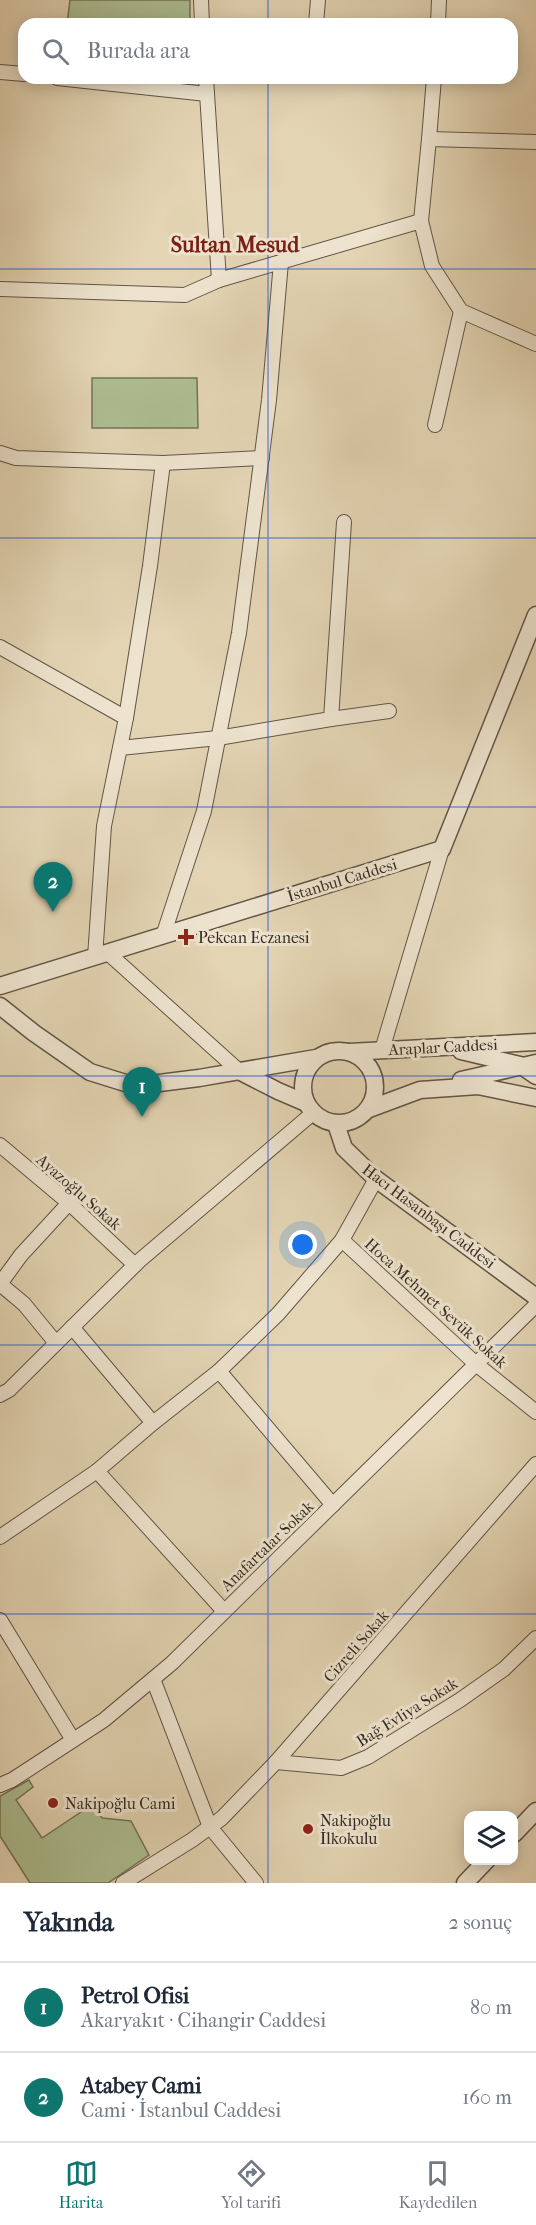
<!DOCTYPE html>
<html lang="tr">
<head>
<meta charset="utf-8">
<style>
  :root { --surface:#fff; --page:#f2f2f3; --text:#1f2937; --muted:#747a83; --line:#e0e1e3; --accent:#0f766e }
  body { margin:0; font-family:"IM FELL French Canon",serif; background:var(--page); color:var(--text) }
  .controls { position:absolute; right:18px; bottom:18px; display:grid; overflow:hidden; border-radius:12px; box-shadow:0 3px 15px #0003 }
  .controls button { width:54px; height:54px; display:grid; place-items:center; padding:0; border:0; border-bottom:2px solid var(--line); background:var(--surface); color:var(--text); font:30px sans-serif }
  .you { position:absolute; left:303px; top:1245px; width:21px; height:21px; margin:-15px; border:4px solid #fff; border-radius:50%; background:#1a73e8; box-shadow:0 0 0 9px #1a73e833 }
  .badge { display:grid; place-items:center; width:39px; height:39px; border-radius:50%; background:var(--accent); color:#fff; font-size:20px; font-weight:700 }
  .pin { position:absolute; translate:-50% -50px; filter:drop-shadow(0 2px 3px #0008) }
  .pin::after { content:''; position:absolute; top:32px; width:21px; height:18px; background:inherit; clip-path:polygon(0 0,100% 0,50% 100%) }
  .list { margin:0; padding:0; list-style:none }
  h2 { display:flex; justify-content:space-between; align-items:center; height:78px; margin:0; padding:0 24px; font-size:26px }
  h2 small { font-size:20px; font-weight:400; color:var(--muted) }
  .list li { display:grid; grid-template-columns:39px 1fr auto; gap:18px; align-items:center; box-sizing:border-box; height:90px; padding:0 24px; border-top:2px solid var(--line) }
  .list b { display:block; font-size:22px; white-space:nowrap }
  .list p { margin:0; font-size:20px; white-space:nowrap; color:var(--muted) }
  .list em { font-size:20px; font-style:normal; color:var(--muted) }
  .icon { flex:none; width:33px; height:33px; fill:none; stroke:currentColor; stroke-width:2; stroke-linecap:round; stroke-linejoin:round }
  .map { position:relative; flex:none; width:536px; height:1883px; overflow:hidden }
  .search { position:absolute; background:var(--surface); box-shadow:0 3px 15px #0003; left:18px; right:18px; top:18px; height:66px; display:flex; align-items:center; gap:15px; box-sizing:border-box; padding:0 21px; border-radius:18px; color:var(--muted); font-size:22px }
  .sheet { height:258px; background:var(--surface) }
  nav { display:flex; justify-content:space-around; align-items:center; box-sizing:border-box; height:84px; border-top:2px solid var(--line); background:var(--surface); font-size:16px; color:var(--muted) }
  nav a { display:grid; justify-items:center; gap:3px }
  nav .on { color:var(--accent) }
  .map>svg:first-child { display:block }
</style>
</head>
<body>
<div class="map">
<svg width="536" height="1883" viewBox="0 0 536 1883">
  <rect width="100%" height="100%" fill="#e3d4b3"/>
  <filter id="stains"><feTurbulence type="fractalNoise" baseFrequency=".00333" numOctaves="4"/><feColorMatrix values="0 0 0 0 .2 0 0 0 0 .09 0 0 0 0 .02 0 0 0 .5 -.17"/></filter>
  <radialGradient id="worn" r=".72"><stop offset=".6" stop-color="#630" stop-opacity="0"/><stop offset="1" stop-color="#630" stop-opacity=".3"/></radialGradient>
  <!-- green -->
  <g fill="#adbe92" stroke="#72745a" stroke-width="1.5">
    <polygon points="70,0 190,0 190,24 67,24"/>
    <polygon points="92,378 197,378 198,428 92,428"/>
    <polygon points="29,1780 33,1787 16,1800 42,1838 93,1804 102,1818 131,1821 149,1855 108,1883 30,1883 0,1836 0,1796"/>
  </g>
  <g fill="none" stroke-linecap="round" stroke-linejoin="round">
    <defs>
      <g id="minor">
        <polyline points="201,0 202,24"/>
        <polyline points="316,24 318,0"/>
        <polyline points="438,24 439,0"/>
        <polyline points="0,72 24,74"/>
        <polyline points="57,78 207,94"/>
        <polyline points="206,78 219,280"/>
        <polyline points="429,139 434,78"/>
        <polyline points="421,221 429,139 536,142"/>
        <polyline points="0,289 185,295 219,280 421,221 432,266 461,311 536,344"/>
        <polyline points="435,425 461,311"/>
        <polyline points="0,453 16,458 163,463 262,458"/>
        <polyline points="0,647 126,718 104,826 95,957"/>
        <polyline points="126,718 150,566 163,463"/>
        <polyline points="331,719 389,711"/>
        <polyline points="120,748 218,738 331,719 344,522"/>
        <polyline points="163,936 204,811 239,633 269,400 281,262"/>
        <polyline points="108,953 239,1071"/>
        <polyline points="382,1050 442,849"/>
        <polyline points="0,1145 69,1203 135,1265"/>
        <polyline points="342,1240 476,1364 536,1412"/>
        <polyline points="0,1284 21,1255 69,1203"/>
        <polyline points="0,1284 24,1304 56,1343"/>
        <polyline points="72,1327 153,1423"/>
        <polyline points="219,1371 333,1505"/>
        <polyline points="0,1395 9,1390 139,1261 313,1113"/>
        <polyline points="97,1471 224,1611"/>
        <polyline points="0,1537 97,1471 153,1423 219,1371 278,1314 342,1240 376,1179"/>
        <polyline points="0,1620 73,1740"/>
        <polyline points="153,1679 210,1827 256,1883"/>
        <polyline points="276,1762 341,1768 368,1757 460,1700 504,1669 536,1638"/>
        <polyline points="0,1785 12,1780 104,1720 172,1663 536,1305"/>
        <polyline points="123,1883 192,1840 222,1818 276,1762 536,1464"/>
      </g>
      <g id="tertiary">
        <polyline points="0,986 442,849 536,615"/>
        <polyline points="0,1006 34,1033 90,1072 135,1086 199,1078 316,1058"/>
        <circle cx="339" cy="1087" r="36"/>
        <polyline points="461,1051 520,1065 536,1076"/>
        <polyline points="349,1052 536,1042"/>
        <polyline points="239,1071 278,1091 306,1103"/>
        <polyline points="461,1080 536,1063"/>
        <polyline points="369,1109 420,1090 478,1086 536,1098"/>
        <polyline points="336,1124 344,1148 376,1179 536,1297"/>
        <polyline points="514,1834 536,1811"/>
        <polyline points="465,1883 487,1860"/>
      </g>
    </defs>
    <!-- minor casing -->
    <use href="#minor" stroke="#615546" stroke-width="16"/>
    <!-- tertiary casing -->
    <use href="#tertiary" stroke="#615546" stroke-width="19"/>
    <!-- minor -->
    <use href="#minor" stroke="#ede3ce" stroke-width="14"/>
    <!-- tertiary -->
    <use href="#tertiary" stroke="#ede3ce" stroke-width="16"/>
  </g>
  <!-- grid -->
  <path fill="none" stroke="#1d4ed8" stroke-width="1.5" stroke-opacity="0.55" d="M 268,0 L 268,24M 268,78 L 268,1883M 0,269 L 536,269M 0,538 L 536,538M 0,807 L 536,807M 0,1076 L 536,1076M 0,1345 L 536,1345M 0,1614 L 536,1614"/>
  <!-- markers -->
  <g fill="#8f2418" stroke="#ede3ce" stroke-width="2">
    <path d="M183 928h6v6h6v6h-6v6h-6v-6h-6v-6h6z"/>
    <circle cx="53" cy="1803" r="6"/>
    <circle cx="308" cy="1829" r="6"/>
  </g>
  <g text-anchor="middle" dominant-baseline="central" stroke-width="6" stroke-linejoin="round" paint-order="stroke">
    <!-- street labels -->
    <g font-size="16" fill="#362b22" stroke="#ede3ce">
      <text transform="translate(342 880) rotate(-17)">İstanbul Caddesi</text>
      <text transform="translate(443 1047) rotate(-3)">Araplar Caddesi</text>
      <text transform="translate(79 1192) rotate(41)">Ayazoğlu Sokak</text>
      <text transform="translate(429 1216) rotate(37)">Hacı Hasanbaşı Caddesi</text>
      <text transform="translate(436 1303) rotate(42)">Hoca Mehmet Sevük Sokak</text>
      <text transform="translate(267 1546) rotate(-44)">Anafartalar Sokak</text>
      <text transform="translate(356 1646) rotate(-49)">Cizreli Sokak</text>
      <text transform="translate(407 1712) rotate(-32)">Bağ Evliya Sokak</text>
    </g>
    <!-- poi labels -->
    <g font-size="16" fill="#362b22" stroke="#ede3ce" text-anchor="start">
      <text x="198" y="937">Pekcan Eczanesi</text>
      <text x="65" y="1803">Nakipoğlu Cami</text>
      <text x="320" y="1820">Nakipoğlu<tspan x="320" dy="18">İlkokulu</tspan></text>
    </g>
    <!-- district labels -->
    <g font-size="22" font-weight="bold" fill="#7a1f14" stroke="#ede3ce">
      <text x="235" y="245">Sultan Mesud</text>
    </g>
  </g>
  <rect width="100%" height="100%" filter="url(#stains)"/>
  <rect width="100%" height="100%" fill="url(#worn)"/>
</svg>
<div class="controls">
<button><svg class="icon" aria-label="layers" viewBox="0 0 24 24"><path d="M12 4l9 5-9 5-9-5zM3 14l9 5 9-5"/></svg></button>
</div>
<div class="you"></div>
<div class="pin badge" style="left:142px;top:1117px">1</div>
<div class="pin badge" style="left:53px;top:912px">2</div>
<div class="search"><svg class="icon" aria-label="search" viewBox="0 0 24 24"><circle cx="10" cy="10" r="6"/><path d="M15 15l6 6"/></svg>Burada ara</div>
</div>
<section class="sheet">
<h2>Yakında<small>2 sonuç</small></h2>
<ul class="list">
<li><span class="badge">1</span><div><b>Petrol Ofisi</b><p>Akaryakıt · Cihangir Caddesi</p></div><em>80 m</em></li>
<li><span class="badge">2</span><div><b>Atabey Cami</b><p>Cami · İstanbul Caddesi</p></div><em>160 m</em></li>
</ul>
</section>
<nav>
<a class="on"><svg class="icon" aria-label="map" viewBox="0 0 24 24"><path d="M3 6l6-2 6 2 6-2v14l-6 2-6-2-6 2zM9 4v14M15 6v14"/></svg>Harita</a>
<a><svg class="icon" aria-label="directions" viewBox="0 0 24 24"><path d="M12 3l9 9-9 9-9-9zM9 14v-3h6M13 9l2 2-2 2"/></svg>Yol tarifi</a>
<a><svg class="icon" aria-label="saved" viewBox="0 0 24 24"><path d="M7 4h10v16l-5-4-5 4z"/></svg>Kaydedilen</a>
</nav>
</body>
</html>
